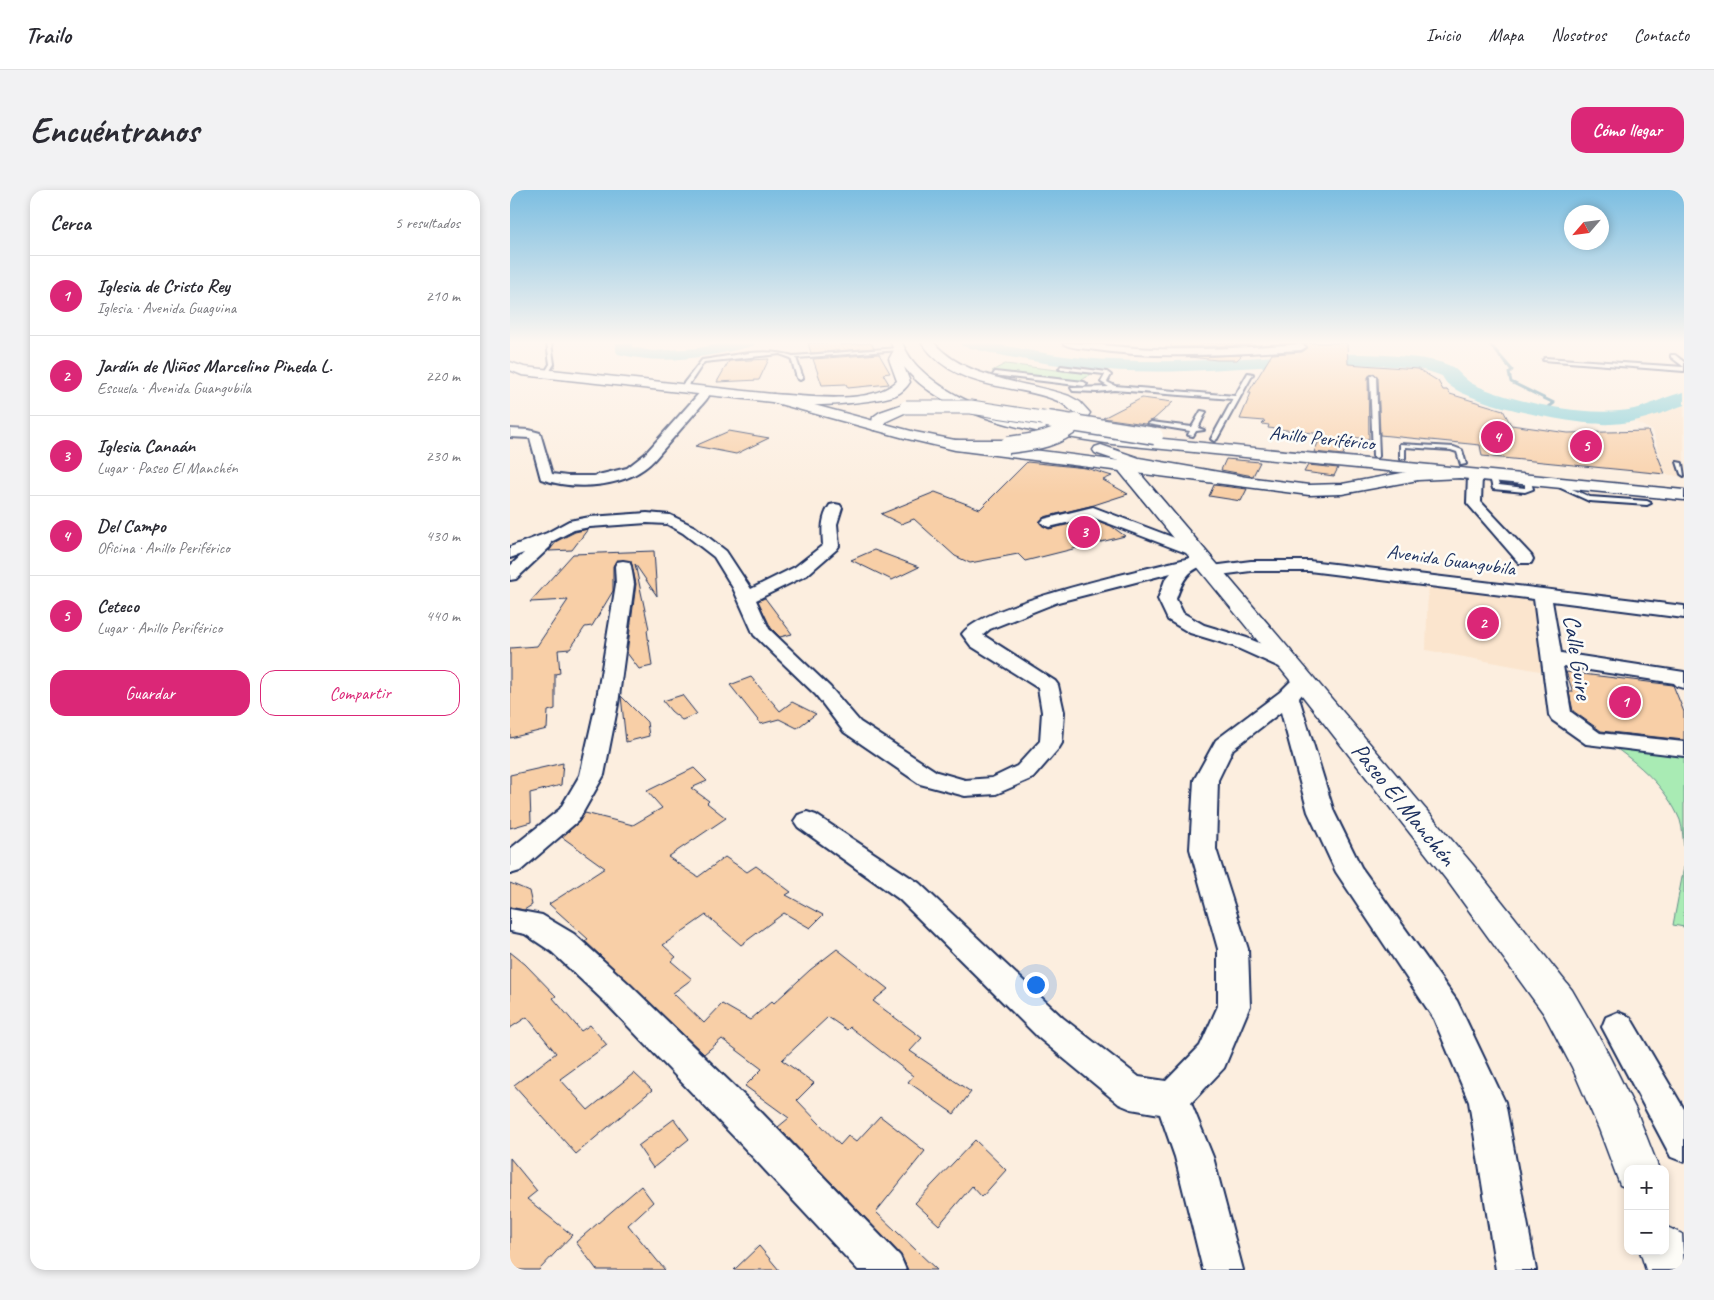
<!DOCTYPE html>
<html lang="es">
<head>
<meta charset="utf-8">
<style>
  :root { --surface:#fff; --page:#f2f2f3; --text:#2b2b33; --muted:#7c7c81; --line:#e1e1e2; --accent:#db2777 }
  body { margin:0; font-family:Caveat,sans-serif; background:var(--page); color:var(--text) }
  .controls { position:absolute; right:15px; bottom:15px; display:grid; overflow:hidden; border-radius:10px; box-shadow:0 2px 8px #0003 }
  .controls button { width:45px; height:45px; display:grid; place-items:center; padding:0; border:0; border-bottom:1px solid var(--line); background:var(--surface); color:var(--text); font:25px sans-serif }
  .compass { position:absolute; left:1054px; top:15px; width:45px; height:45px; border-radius:50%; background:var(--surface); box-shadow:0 2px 8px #0003; rotate:242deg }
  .you { position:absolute; left:525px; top:794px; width:18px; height:18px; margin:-12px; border:4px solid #fff; border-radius:50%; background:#1a73e8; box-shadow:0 0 0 8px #1a73e833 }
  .badge { display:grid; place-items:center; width:32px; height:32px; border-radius:50%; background:var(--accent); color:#fff; font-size:16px; font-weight:700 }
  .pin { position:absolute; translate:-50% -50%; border:2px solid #fff; box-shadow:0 1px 5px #0006 }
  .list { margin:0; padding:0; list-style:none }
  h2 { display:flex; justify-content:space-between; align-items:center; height:65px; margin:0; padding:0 20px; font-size:21px }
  h2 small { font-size:16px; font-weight:400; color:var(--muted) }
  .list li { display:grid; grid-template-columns:32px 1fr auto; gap:15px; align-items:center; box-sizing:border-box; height:80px; padding:0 20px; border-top:1px solid var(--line) }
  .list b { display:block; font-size:19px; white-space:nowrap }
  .list p { margin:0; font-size:16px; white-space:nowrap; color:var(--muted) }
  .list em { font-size:16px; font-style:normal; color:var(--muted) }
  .actions { display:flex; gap:10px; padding:15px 20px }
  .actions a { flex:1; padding:11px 0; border:1px solid var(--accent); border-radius:15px; text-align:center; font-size:18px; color:var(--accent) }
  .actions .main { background:var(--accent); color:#fff }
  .map { position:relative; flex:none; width:1174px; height:1080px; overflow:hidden; border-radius:15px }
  header { display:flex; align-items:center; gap:30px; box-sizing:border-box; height:70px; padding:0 25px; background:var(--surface); border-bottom:1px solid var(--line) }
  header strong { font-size:24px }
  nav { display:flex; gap:28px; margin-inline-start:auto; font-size:18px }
  .intro { display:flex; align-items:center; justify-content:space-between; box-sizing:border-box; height:120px; padding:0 30px }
  h1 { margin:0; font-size:35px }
  .button { padding:12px 22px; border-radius:15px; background:var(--accent); color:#fff; font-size:18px; font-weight:700 }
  main { display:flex; gap:30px; padding:0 30px }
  aside { flex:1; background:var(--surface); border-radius:15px; box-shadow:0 2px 8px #0003 }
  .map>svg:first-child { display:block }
</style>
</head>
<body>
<header>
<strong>Trailo</strong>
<nav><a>Inicio</a><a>Mapa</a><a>Nosotros</a><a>Contacto</a></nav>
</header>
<div class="intro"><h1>Encuéntranos</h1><a class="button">Cómo llegar</a></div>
<main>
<aside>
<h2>Cerca<small>5 resultados</small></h2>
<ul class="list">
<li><span class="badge">1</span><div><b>Iglesia de Cristo Rey</b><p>Iglesia · Avenida Guaguina</p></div><em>210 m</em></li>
<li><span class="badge">2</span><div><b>Jardín de Niños Marcelino Pineda L.</b><p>Escuela · Avenida Guangubila</p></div><em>220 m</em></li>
<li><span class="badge">3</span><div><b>Iglesia Canaán</b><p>Lugar · Paseo El Manchén</p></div><em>230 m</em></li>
<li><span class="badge">4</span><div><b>Del Campo</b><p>Oficina · Anillo Periférico</p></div><em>430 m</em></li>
<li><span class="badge">5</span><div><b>Ceteco</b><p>Lugar · Anillo Periférico</p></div><em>440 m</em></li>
</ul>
<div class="actions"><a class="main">Guardar</a><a>Compartir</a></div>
</aside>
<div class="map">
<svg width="1174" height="1080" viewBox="0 0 1174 1080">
  <rect width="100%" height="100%" fill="#fceedf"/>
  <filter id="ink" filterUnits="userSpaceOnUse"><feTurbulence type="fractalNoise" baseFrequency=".02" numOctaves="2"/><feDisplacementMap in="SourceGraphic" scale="10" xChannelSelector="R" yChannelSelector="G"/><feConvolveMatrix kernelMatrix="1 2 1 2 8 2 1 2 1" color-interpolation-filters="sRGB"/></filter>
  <g filter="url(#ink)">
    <!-- built -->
    <g fill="#fbe5ce">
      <polygon points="1174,215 1174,287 1155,284 1143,241 1124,231"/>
      <polygon points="918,394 1027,406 1035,482 916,460"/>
    </g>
    <!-- green -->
    <g fill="#a9ebb4" stroke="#628d89">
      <polygon points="495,174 581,184 569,192 482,181"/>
      <path d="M 1100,554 L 1174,563 L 1174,660 C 1173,651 1173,639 1170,630 C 1156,597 1129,574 1100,554 Z"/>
      <polygon points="1174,677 1174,737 1163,735"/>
    </g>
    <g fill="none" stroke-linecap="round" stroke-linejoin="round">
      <!-- stream -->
      <polyline stroke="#558da6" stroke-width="3" points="979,153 1002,180 999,183 1001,192 1044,213 1034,221"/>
      <!-- river -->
      <g fill="#7bccd6" fill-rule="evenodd">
        <path d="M 106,153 L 122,153 L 122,157 L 143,161 L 189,158 L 212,153 L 245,153 L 243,156 C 198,167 153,176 108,164 L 106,161 Z"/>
        <path d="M 450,153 C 460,153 471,152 480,153 C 500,156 520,161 540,164 C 574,169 607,171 641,171 C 727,173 812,157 898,167 C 909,168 936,171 945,179 C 952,185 956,191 965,195 C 1006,213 1080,228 1124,219 C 1141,215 1157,206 1174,202 L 1174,215 C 1150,224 1126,233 1101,234 C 1068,236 963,215 939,195 C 936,193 934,189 932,186 C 910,177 888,176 865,175 C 801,171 738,179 675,181 C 599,184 525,175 452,156 Z"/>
      </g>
    </g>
    <!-- building -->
    <g fill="#f8cfa7" stroke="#1b2f5e">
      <polygon points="298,153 330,153 330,155 361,153 364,158 301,163"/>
      <polygon points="661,153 742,153 736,155 663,157 661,157"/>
      <polygon points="794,153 837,153 838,174 908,179 928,191 933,200 937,200 940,204 993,220 1001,235 1058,243 1138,241 1155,284 972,266 970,255 870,245 868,187 864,183 858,187 859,249 839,247 833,265 804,262 812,244 758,238 759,235 752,234 755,231 730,229 741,203 738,203 762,164 792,162 798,158"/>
      <polygon points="369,164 380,183 373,184 379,194 338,198 336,194 312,195 303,169"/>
      <polygon points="732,165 727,170 707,170 680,167"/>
      <polygon points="259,169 249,190 207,192 219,171"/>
      <polygon points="632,208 663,212 643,230 639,231 635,234 593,228"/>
      <polygon points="219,241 259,248 226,264 185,256"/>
      <polygon points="716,269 750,272 743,286 711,280"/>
      <polygon points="517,272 576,278 602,286 593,290 618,304 584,315 534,327 529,332 533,336 539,339 582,329 601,336 615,346 515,371 508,364 460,373 445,366 404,329 391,334 371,324 425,302 470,319"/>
      <polygon points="798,275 828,278 824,286 794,282"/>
      <polygon points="704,295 737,299 731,311 699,306"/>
      <polygon points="78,339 62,360 39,361 47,351 65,342"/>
      <polygon points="364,360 409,377 382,390 341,370"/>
      <polygon points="144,361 147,406 125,374 139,439 137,440 142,476 129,479 117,463 126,394 121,371 107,370 103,376 103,401 82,436 75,437 60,459 48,460 50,483 45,484 45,519 38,521 37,539 0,548 0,458 27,456 58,410 20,412 63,364"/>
      <polygon points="255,408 282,444 270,447 261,438 248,411"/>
      <polygon points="1056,482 1163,495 1174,522 1174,550 1091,541 1063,521 1059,502 1063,502"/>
      <polygon points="241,487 270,521 282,512 306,524 287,538 269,529 251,534 220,495"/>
      <polygon points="172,505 187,524 172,530 161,521 153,511"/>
      <polygon points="111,506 137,532 139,546 116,552"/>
      <polygon points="53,573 51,595 20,603 21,632 0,638 0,585"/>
      <polygon points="184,578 197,591 181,598 199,611 197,613 216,628 158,667 188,687 215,667 237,682 246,676 281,702 276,705 313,725 300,738 274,723 231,755 196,725 153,755 166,767 161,771 182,789 163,803 194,833 212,814 240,830 262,811 264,813 300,780 327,759 378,799 363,811 412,848 400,861 461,902 444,924 398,892 403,886 340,837 337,840 318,827 272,870 304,893 287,910 330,955 338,946 346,952 370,926 415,961 366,1022 427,1080 398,1080 391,1065 268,937 279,928 235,896 252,879 212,849 194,864 75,751 78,749 39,714 95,678 52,647 69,632 75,623 123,635 152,618 137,601"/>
      <polygon points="0,693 19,701 22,715 14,720 0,717"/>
      <polygon points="0,762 15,774 46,806 43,808 71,841 80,835 97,855 50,889 78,920 124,883 142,900 66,964 4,895 46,863 17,827 0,838"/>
      <polygon points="164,929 179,949 143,978 128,956"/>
      <polygon points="465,950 496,980 472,1007 462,996 429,1035 405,1013"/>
      <polygon points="0,968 27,1001 17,1009 62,1045 29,1080 8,1080 0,1074"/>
      <polygon points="131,996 143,1012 118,1035 155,1080 87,1080 66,1052"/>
      <polygon points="249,1056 269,1080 224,1080"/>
    </g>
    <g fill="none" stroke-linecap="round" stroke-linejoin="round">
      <defs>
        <g id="service">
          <polygon points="37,153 41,153 44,174 37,186 34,184 40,174"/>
          <path d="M 388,158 L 390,160 L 286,168 L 293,188 L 290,190 L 287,188 L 281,168 L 270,164 L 194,172 L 180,193 L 178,200 L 173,199 L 174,193 L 192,170 C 221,166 255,157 283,166 Z"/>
          <polygon points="1161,165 1165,165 1174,172 1174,177 1161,167"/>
          <polygon points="1035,168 1174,177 1174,181 1033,170"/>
          <polygon points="551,176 597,182 601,185 597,192 605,196 725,206 738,183 743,184 707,249 704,251 701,249 723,209 604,200 587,202 563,201 561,198 599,197 591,192 595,185 594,184 549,179"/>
          <polygon points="485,182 574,192 577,194 574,196 483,185"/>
          <polygon points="863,185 866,187 869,266 866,268 863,266 860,187"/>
          <polygon points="691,221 696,222 688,238 694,240 686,241 683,246 678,245 680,241 638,234 641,232 682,237"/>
          <polygon points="890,254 944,257 952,260 956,274 951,275 947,262 941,260 895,257 895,268 890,269"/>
          <polygon points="1167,272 1172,273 1174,286 1171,284"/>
          <polygon points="983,285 986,287 989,295 1015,298 1015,290 1020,289 1023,299 1015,302 983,299 980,287"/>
          <polygon points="1044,291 1080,307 1137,311 1141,313 1137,315 1079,311 1042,294 1040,293"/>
        </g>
        <g id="minor">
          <path d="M 553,153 C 583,153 614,158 645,159 C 694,160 742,157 791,154 L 796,157 L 791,160 C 721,164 649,170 579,159 C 570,158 559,158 553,153 Z"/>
          <path d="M 197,198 L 202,201 L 196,210 L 144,270 C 118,298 66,301 31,289 L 20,248 L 0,247 L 0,239 L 19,240 L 30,243 L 42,284 L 57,286 L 84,286 L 117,278 L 135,264 L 193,199 Z"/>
          <polygon points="965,281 972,285 971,312 1021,365 1023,369 1021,373 1009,373 957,313 958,285"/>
          <path d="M 325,314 L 330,315 L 332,318 L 327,334 L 329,356 L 327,359 L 297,385 L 246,410 L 259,439 L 320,497 L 350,532 L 427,582 L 455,590 L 482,588 L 507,576 L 530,551 L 532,522 L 528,498 L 461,456 L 452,444 C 474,413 637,379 680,368 L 693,365 L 699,366 L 701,370 L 699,374 C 678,379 673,389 666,409 L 673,423 L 694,435 L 737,448 L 764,459 L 788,471 L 791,475 L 788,479 L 781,481 L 774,479 L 723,456 L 680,443 L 658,430 L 648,409 L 655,390 L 661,383 L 548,412 L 480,439 L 473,445 L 545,491 L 548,495 L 554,522 L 552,553 L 549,558 L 523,588 L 486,604 L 455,606 L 410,594 L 334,542 L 306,505 L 244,445 L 223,398 L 204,367 L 173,343 L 157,334 L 137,333 L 80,337 L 64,340 L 41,352 L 40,357 L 6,389 L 0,390 L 0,376 L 14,363 L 0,368 L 0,357 L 37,343 L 59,331 L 80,327 L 137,323 L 160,325 L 185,337 L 216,361 L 241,399 L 285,377 L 313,355 C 312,340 311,328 320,315 Z"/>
          <polygon points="583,317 691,358 693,361 691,364 679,364 582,327 539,337 534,335 531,332 534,329"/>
          <polygon points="113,371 119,372 121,376 124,394 108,514 94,585 68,631 10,681 0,684 0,659 50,619 70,585 86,514 106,394 105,376 107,372"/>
          <polygon points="741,371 799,371 1174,416 1174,428 1042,411 1051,463 1174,482 1174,498 1167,496 1164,493 1053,476 1061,522 1090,543 1174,552 1174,566 1076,554 1042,530 1039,525 1024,409 799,381 741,381 702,386 696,385 693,381 696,377 702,376"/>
          <polygon points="793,484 800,486 803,490 789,508 824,622 851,677 947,811 995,912 1026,1080 986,1080 959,912 924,829 826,682 798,622 771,522 723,559 708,590 706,659 738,759 740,816 714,878 681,913 703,967 733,1080 693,1080 665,967 650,924 621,919 609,914 529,848 389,709 288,637 284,631 288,625 297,622 306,625 409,693 553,828 629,887 656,891 690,856 708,816 708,759 680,659 684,590 706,550 770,502 786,486"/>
          <polygon points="0,719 32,725 64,744 118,793 252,923 390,1066 396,1080 348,1080 226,949 96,813 42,762 15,744 0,741"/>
          <polygon points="1108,822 1120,827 1174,919 1174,972 1161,967 1092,837 1096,827"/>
        </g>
        <g id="tertiary">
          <polygon points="616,273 622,274 963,675 1062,800 1092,852 1126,920 1149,979 1118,979 1118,998 1110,995 1089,939 1062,877 1034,824 939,693 784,495 610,282 608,278 610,274"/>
          <polygon points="1155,1036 1172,1044 1174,1080 1136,1080 1130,1061 1155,1061"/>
        </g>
        <polygon id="secondary" points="0,172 14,177 263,204 405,242 445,250 799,295 832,294 908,280 950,278 956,279 958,283 956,287 950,288 908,290 832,304 799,305 445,260 398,249 262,212 12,185 0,180"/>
        <g id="trunk">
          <path d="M 381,153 L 392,153 C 396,161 401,170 407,176 C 456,226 536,235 602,244 L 1174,300 L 1174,310 L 602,254 C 540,245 434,230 394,177 L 400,192 C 397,197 392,202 386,205 C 368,213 267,222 256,208 L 263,204 C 298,206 360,216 387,191 L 379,169 L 384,160 Z"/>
          <path d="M 412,153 L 424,153 C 459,191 512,190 559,206 L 570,212 L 580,223 L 578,226 C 566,229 559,216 548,211 C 517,198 481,199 451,185 C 435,178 422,167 412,153 Z"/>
          <polygon points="396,213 403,217 401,220 375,232 373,240 363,240 361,237 363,227 370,222"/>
          <polygon points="445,250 498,250 504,252 506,255 504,258 498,260 439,258 437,255 439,252"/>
          <polygon points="591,255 629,268 726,285 732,286 735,290 732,294 726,295 626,277 585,263 583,260 585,257"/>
        </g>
      </defs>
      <!-- service casing -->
      <use href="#service" stroke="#1b2f5e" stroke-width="4"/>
      <!-- minor casing -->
      <use href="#minor" stroke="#1b2f5e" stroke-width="4"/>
      <!-- tertiary casing -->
      <use href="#tertiary" stroke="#1b2f5e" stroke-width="3"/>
      <!-- secondary casing -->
      <use href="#secondary" stroke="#1b2f5e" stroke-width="3"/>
      <!-- trunk casing -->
      <use href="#trunk" stroke="#1b2f5e" stroke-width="3"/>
      <!-- service -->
      <use href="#service" fill="#fdfcf7" fill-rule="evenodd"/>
      <!-- minor -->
      <use href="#minor" fill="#fdfcf7" fill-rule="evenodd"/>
      <!-- tertiary -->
      <use href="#tertiary" fill="#fdfcf7" fill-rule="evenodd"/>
      <!-- secondary -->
      <use href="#secondary" fill="#fdfcf7" fill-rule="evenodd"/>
      <!-- trunk -->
      <use href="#trunk" fill="#fdfcf7" fill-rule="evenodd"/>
      <defs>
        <polyline id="trunk-bridge-far1" points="396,217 461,217 545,230"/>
        <g id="trunk-bridge">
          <polyline points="537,229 645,246"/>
          <path d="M 498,255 C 522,252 547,250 565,232"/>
        </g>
      </defs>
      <!-- trunk-bridge-far1 casing -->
      <use href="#trunk-bridge-far1" stroke="#1b2f5e" stroke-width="15" stroke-linecap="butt"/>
      <!-- trunk-bridge casing -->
      <use href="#trunk-bridge" stroke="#1b2f5e" stroke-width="19" stroke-linecap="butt"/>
      <!-- trunk-bridge-far1 -->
      <use href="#trunk-bridge-far1" stroke="#fdfcf7" stroke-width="13"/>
      <!-- trunk-bridge -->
      <use href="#trunk-bridge" stroke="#fdfcf7" stroke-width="16"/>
    </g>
  </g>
  <!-- sky -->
  <linearGradient id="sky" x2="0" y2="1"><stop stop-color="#7cbee1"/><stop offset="0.5" stop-color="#fef7f1"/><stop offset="1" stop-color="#fef7f1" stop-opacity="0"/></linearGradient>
  <rect width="1174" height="305" fill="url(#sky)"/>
  <g text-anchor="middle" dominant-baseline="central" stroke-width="5" stroke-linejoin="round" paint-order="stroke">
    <!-- far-street labels -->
    <g font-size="20" fill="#1b2f5e" stroke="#fdfcf7">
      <text transform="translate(812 248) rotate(6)">Anillo Periférico</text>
      <text transform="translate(941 370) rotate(8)">Avenida Guangubila</text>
    </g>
    <!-- street labels -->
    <g font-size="24" fill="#1b2f5e" stroke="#fdfcf7">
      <text transform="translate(1068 467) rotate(81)">Calle Guire</text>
      <text transform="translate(894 614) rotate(51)">Paseo El Manchén</text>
    </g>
  </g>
</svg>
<div class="controls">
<button>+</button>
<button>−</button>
</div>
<svg class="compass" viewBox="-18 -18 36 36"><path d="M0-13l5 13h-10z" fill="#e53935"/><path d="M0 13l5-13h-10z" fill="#7c7c81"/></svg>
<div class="you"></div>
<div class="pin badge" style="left:1115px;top:512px">1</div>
<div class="pin badge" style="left:973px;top:433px">2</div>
<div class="pin badge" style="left:574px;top:342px">3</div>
<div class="pin badge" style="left:987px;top:247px">4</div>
<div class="pin badge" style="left:1076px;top:256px">5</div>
</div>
</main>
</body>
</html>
